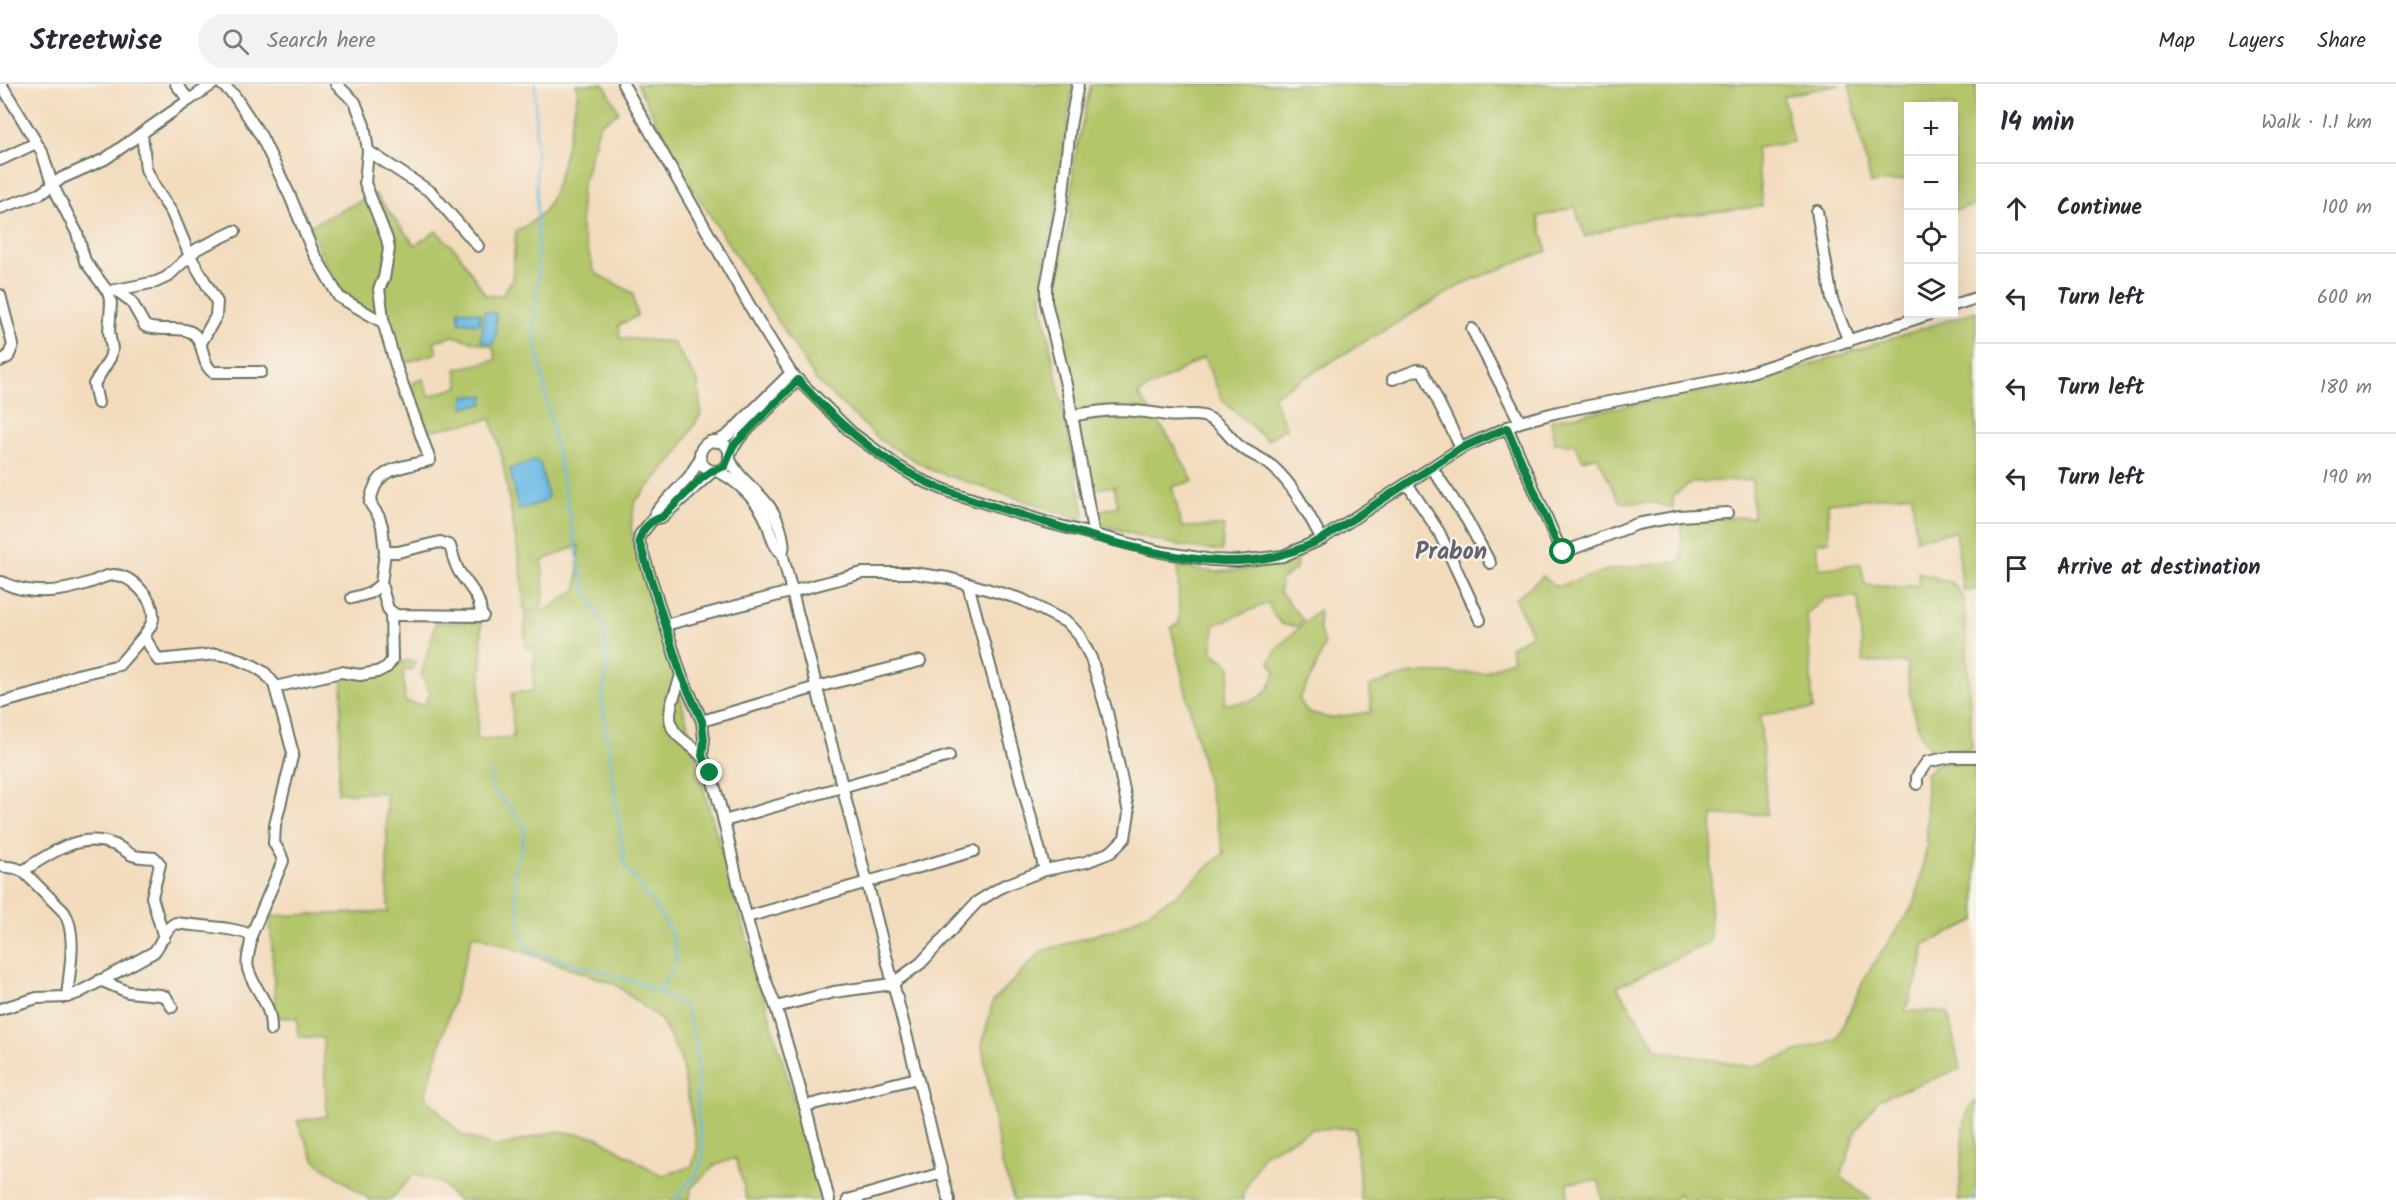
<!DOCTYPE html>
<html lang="en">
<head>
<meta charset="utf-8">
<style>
  :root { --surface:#fff; --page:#f2f2f3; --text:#2b2b33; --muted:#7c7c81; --line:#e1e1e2 }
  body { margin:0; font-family:Kalam,sans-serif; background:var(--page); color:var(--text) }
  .controls { position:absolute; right:18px; top:18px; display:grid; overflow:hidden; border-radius:0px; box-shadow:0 6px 24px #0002 }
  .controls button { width:54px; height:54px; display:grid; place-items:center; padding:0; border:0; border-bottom:2px solid var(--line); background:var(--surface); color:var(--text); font:30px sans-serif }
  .stop { position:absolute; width:18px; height:18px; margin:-14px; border:4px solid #0b8043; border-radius:50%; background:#fff }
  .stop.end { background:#0b8043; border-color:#fff; box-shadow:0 2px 6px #0008 }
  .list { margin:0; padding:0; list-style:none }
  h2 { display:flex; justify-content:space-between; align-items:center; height:78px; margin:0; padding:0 24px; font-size:26px }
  h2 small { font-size:20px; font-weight:400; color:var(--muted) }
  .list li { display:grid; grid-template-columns:39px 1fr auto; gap:18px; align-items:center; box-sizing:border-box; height:90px; padding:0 24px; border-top:2px solid var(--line) }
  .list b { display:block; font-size:22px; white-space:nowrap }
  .list em { font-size:20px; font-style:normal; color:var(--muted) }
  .icon { flex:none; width:33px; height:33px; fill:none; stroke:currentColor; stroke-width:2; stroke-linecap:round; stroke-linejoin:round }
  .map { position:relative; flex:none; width:1976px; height:1116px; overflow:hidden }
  header { display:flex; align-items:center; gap:36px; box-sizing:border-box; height:84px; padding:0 30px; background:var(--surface); border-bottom:2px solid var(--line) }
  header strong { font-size:28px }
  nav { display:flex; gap:33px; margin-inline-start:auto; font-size:21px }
  .search { width:420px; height:54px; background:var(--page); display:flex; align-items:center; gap:15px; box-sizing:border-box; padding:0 21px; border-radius:33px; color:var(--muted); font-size:22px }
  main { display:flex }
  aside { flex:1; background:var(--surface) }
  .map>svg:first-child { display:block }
</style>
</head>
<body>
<header>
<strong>Streetwise</strong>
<div class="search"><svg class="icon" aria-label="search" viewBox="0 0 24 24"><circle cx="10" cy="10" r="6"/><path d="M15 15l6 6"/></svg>Search here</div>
<nav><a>Map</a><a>Layers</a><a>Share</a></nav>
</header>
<main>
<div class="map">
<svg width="1976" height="1116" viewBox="0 0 1976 1116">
  <rect width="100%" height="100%" fill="#f7f3e8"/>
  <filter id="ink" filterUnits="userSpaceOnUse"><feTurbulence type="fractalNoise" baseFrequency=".0167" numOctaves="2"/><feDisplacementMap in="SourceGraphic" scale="12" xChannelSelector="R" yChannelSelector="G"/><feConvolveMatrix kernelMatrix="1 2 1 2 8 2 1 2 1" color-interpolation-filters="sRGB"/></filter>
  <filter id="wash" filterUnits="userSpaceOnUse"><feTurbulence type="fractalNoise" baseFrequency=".008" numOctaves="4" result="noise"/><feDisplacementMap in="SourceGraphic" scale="24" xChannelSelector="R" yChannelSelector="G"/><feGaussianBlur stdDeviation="1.35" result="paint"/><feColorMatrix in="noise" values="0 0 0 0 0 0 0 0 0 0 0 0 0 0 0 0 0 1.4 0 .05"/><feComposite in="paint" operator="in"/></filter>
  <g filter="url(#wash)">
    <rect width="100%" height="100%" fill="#f3dbbd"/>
    <!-- green -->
    <g fill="#b4c66a" stroke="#6a824f" stroke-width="1.5" fill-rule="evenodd">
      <path d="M 576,0 L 604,0 L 619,28 L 600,40 L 581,106 L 581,146 L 595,189 L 633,209 L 637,232 L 619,241 L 620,254 L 673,258 L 698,298 L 701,330 L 676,371 L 634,419 L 631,445 L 668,565 L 707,717 L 823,1116 L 747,1116 L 736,1074 L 715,1081 L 691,1104 L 690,1116 L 457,1116 L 441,1099 L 414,1090 L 390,1116 L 370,1116 L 315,1077 L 297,1037 L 327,1032 L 323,954 L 298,953 L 297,934 L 276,933 L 270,832 L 388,828 L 386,709 L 338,709 L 343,592 L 377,591 L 405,577 L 415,577 L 412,585 L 403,586 L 405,618 L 424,621 L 430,609 L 421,591 L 436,539 L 481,538 L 482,576 L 477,655 L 513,654 L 512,609 L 533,607 L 534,564 L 525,564 L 525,530 L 546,526 L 577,505 L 579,461 L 542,477 L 544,513 L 541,524 L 524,527 L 522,494 L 502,373 L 491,335 L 427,347 L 420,332 L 412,299 L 423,295 L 429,312 L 459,303 L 456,285 L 496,276 L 493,263 L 454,252 L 434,257 L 437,269 L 401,280 L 387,242 L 360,223 L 342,207 L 324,176 L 309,142 L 375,110 L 415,161 L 436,147 L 458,168 L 486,212 L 502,211 L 512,196 L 516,147 C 526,142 535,137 543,128 C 560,109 571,37 578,8 ZM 484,228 L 496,230 L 496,251 L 482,257 ZM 473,850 L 615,900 L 661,936 L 681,976 L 697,1065 L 692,1082 L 662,1092 L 597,1053 L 557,1047 L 496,1063 L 460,1050 L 425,1012 Z"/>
      <polygon points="637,0 1073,0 1055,131 1043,181 1042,222 1084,429 1082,436 931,386 881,357 816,296 686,94"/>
      <path d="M 1091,0 L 1842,0 L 1783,12 L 1793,58 L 1756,64 L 1762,122 L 1630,138 L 1585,153 L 1575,123 L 1538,133 L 1547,167 L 1464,199 L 1273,312 L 1286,344 L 1267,356 L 1222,316 L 1204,273 L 1138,310 L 1170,355 L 1193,397 L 1172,403 L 1182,443 L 1224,442 L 1222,467 C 1178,464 1137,452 1095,438 L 1094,428 L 1118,422 L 1114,402 L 1090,406 L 1053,212 L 1070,132 L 1074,76 Z"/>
      <polygon points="1849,0 1976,0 1976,121 1954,127 1954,22 1908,22 1908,95 1871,100"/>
      <path d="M 1976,227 L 1976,506 L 1963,507 L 1956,447 L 1916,455 L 1912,410 L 1828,419 L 1829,457 L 1816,459 L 1820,485 L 1861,479 L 1865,501 L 1897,503 L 1919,501 L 1918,488 L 1952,499 L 1964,514 L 1972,665 L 1932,668 C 1912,642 1909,611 1907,579 L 1863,578 L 1858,513 L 1826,514 L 1807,529 L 1813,625 L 1760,631 L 1767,730 L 1712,732 L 1710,858 L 1617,903 L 1658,966 L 1752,983 L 1837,955 L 1865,893 L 1915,819 L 1927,762 L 1926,690 L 1936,680 L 1974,678 L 1976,700 L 1976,836 L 1924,861 L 1922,882 L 1905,927 L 1948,928 L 1960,985 L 1879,1015 L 1855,1048 L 1841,1093 L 1871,1116 L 1683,1116 L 1679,1110 L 1673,1116 L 1602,1116 L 1599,1097 L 1568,1098 L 1567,1116 L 1361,1116 L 1355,1044 L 1313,1045 L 1263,1071 L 1242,1112 L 1243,1116 L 1014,1116 L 1002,1081 L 982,962 L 993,917 L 1042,867 L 1124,842 L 1175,812 L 1224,769 L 1171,544 L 1179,539 L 1178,483 L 1215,488 L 1243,486 L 1297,475 L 1296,485 L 1281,496 L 1280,508 L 1303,536 L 1297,542 L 1283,541 L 1275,533 L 1268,519 L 1214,541 L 1212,568 L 1231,582 L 1224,620 C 1251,619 1268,617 1275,587 L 1270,578 L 1277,564 L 1319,526 L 1319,543 L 1324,561 L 1314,588 L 1299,614 L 1306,627 L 1329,634 L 1371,628 L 1370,602 L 1413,589 L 1484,589 L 1513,575 L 1510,563 L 1532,551 L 1515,515 L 1543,492 L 1557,503 L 1608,486 L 1681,477 L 1682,435 L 1753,433 L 1752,396 L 1693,398 L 1673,411 L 1673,425 L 1656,419 L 1620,418 L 1597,372 L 1583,376 L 1574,360 L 1554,359 L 1551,336 L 1761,297 Z"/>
      <path d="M 1976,1017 L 1976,1116 L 1958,1116 C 1964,1092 1956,1031 1976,1017 Z"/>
    </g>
    <!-- water -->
    <g fill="#6abae5" stroke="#447c8c" stroke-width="1.5">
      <polygon points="459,226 480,229 479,240 459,238"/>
      <polygon points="484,228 496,229 496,251 493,260 481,257"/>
      <polygon points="484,311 483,320 463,323 464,313"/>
      <polygon points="536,376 540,380 548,413 543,418 518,426 510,385"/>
    </g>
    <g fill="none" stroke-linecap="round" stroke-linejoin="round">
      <!-- stream -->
      <g stroke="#6abae5" stroke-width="2">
        <polyline points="535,0 538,197 534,250 583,500 603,542 608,576 602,616 625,783 651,816 672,851 677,878 658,908"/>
        <polyline points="490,685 492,706 510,723 525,743 522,762 514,787 521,849 531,867 640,899 685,922 697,962 697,1028 704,1073 696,1091 677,1111 678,1116"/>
        <polyline points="1971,1116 1976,1109"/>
      </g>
    </g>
  </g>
  <g filter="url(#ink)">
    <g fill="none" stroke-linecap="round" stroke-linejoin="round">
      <defs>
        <g id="minor">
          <polyline points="1,0 42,68 52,100 77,149 85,177 108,208 111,219 109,248 112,265 110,274 94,300 98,319"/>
          <polyline points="176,0 189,16 213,0"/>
          <polyline points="221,0 234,11 261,52 290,112 313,168 339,213 384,239"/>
          <path d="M 336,0 L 355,18 L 364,41 L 368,67 L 365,99 L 387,155 L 389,165 L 384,194 L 379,205 L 384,241 L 397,285 L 430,376 C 398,385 376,382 370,419 L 379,433 L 382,442 L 385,468 L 381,500 L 388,525 L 396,531 L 483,532"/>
          <polyline points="623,0 759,238 791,289 852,349 896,381 921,396 950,408 1045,438 1161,468 1212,476 1238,477 1283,472 1322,455 1461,364 1520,338 1558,328 1736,293 1930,230"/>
          <polyline points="1078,0 1070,42 1062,119 1046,203 1046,218 1068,309 1094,452"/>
          <polyline points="142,50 146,85 156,105 172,129 190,172 217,218 216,232 201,259"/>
          <polyline points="368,67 431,108 478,162"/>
          <polyline points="0,76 36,59"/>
          <polyline points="0,124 40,110 62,94 105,75 189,16"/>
          <polyline points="1817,127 1832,216 1849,257"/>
          <path d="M 116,206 L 131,217 L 145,242 C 160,249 184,240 195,251 C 205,261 201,280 213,288 L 261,288"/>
          <polyline points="111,207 156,198 167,193 197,165 235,147"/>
          <polyline points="0,211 13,261 8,273 0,277"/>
          <polyline points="1954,221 1976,214"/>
          <polyline points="1472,245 1520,338"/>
          <polyline points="1393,295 1417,286 1423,287 1461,364"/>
          <path d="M 1071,332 C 1110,324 1128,325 1167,331 C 1179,333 1191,329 1203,332 C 1219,336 1227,351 1238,361 C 1249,370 1263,374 1273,383 C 1295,403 1308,430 1322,455"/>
          <polyline points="1507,343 1561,467 1567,467 1637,440 1680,432 1727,429"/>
          <circle cx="715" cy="372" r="15"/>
          <polyline points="717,358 728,351 791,289"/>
          <polyline points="729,370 741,352 798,296"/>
          <path d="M 729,374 C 743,405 772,409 782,451 C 783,458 785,463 782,469 L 949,1116"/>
          <polyline points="700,375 689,393 656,428 653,435 640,451 639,457 681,591 702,637 704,656 702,672"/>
          <polyline points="1432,384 1467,436 1490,479"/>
          <path d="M 716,387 C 735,394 758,417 766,436 C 771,447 772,463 782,469"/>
          <polyline points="1408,401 1439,448 1480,536"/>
          <polyline points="653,435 662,433 713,387"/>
          <path d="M 385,468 L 398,468 L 440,458 L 450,462 C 453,471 455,482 460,489 C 470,504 481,513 481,532"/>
          <path d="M 2,498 C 30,512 59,509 88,499 C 96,497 105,491 114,491 C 131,491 153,514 153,531 C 154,539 148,546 144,552"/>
          <polyline points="968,500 1045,786"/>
          <polyline points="352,514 370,509 381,500"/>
          <path d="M 665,541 L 862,489 L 913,489 L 948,494 L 1021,515 L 1068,539 L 1079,551 L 1091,574 L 1107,628 L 1129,729 L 1125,754 L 1111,768 L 1086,778 L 1045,786 L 1003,802 L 977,818 L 921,879 L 892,900 L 834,908 L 776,923 C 757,878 745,830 734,782 C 727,751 721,719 710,689 C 708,684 705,677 702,673 C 693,660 675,655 671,640 C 667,622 677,608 681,591"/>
          <polyline points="275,603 341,588 360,591 377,588 387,583 392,576 391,529"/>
          <path d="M 0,619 L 49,606 L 66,595 L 77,591 L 119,581 L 144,552 L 158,576 L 217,570 L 230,572 L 254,582 L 265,589 L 274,600 L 293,669 L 275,741 L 274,759 L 281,771 L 283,777 L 251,852 C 252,863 245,873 248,885 C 255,908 272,919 271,946"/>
          <polyline points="702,637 817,603 920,577"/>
          <polyline points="1917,700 1917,692 1927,678 1951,673 1976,673"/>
          <polyline points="724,737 949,672"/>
          <path d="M 0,782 L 15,784 L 23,787 L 64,828 C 78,850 69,888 67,913"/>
          <path d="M 23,787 C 49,770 79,748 112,760 C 120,762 126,768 132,771 C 139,774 148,773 155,774 L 160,780 L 152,813 L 164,854"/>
          <polyline points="747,833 974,767"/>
          <polyline points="100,896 128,908 160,911 166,913 172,923"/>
          <polyline points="776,923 805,1022 829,1116"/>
          <path d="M 0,925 L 37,914 L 67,913 L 78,909 L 154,868 C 162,859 165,843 176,839 C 193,842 240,843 251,852"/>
          <polyline points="805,1022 917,994"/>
          <polyline points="848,1116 942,1089"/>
        </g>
      </defs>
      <!-- minor casing -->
      <use href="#minor" stroke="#697464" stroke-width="14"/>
      <!-- minor -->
      <use href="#minor" stroke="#fff" stroke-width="10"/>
    </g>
  </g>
  <g fill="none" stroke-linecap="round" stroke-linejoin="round" filter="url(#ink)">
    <!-- route -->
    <path stroke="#0b8043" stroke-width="8" d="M 710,689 L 702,672 L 704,656 L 702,637 L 681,591 L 639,457 C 642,444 650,437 662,433 L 702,394 L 712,387 L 725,382 L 733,362 L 798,296 C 834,335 874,372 922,396 C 955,412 991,421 1025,432 C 1089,452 1173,479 1239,477 C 1270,476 1295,469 1322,455 L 1461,364 L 1507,344 L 1558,462 L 1563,468"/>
  </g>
  <g text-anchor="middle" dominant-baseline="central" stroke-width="4.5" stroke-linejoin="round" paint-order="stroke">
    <!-- quarter labels -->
    <g font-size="24" font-weight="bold" fill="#666371" stroke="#f7f3e8">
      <text x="1451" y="468">Prabon</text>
    </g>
  </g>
</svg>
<div class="controls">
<button>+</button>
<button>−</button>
<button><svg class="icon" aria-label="locate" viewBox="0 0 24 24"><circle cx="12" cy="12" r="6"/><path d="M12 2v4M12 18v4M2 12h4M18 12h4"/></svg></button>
<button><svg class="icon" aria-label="layers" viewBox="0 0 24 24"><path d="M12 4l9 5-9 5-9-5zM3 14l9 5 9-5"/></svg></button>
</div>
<div class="stop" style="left:1563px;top:468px"></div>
<div class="stop end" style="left:710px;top:689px"></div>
</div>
<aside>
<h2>14 min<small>Walk · 1.1 km</small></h2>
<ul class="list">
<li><svg class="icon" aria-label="ahead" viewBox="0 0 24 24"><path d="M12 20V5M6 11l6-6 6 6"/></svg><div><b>Continue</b></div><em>100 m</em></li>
<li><svg class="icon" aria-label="left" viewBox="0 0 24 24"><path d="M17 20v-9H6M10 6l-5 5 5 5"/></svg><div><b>Turn left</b></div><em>600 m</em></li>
<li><svg class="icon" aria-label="left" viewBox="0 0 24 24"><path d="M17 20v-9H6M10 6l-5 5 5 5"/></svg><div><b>Turn left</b></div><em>180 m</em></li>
<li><svg class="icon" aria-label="left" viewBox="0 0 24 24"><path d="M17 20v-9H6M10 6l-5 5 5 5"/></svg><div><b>Turn left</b></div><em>190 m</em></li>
<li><svg class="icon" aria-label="arrive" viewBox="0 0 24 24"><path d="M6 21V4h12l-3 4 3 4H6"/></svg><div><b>Arrive at destination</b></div></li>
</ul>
</aside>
</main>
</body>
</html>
